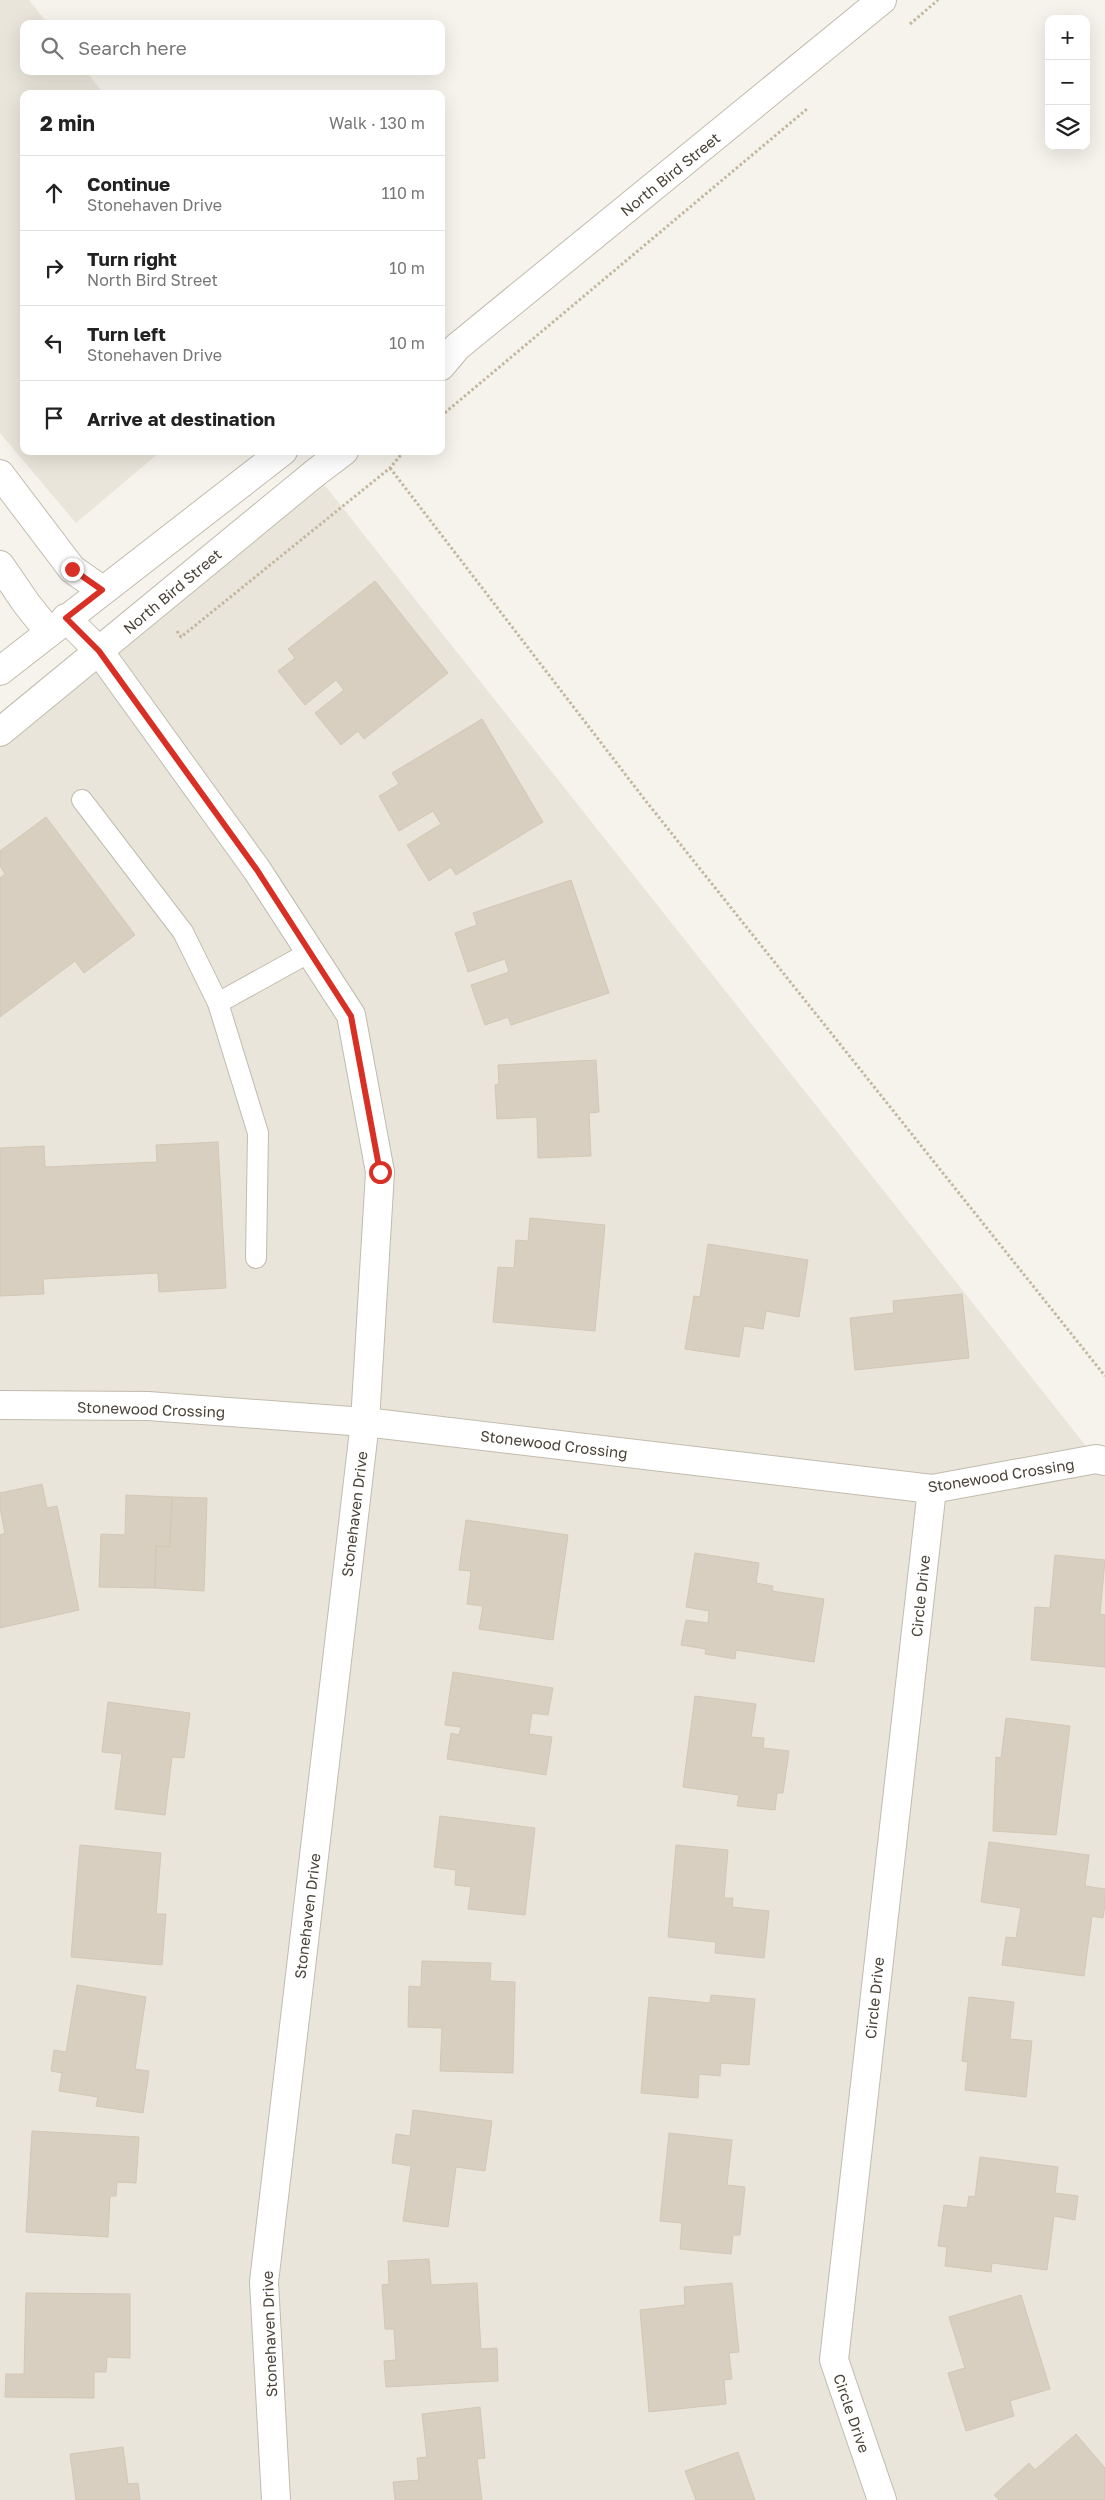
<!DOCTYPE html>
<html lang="en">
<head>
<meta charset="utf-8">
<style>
  :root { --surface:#fff; --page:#f2f2f2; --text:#222; --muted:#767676; --line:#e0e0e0 }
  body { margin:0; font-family:"Golos Text",sans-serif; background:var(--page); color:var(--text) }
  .controls { position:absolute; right:15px; top:15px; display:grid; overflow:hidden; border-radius:10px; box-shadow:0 5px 20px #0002 }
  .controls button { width:45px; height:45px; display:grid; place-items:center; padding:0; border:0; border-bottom:1px solid var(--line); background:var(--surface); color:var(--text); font:25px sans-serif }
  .stop { position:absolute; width:15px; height:15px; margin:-11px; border:4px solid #d93025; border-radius:50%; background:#fff }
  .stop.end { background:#d93025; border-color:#fff; box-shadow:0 1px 5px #0008 }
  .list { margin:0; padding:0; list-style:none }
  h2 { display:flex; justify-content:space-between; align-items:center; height:65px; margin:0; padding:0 20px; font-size:21px }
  h2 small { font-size:16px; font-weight:400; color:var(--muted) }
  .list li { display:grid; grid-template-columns:32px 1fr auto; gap:15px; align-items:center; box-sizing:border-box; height:75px; padding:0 20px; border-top:1px solid var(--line) }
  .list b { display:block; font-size:19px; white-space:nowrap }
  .list p { margin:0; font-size:16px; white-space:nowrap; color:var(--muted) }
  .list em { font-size:16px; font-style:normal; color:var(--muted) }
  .icon { flex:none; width:28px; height:28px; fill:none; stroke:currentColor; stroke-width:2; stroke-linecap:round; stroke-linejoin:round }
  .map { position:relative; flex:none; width:1105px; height:2500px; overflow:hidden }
  .search { position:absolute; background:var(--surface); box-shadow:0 5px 20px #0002; left:20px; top:20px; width:425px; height:55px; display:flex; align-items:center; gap:12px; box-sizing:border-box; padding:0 18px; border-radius:10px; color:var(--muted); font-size:19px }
  .panel { position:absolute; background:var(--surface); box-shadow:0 5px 20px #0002; left:20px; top:90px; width:425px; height:365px; border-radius:10px }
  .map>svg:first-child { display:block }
</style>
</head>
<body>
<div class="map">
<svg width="1105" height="2500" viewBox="0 0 1105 2500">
  <rect width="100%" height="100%" fill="#f6f3ec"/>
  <!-- residential -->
  <g fill="#eae5da">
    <polygon points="0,0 29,0 48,24 24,24 24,71 86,71 104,94 24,94 24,451 161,451 76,523 0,433"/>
    <polygon points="315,473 1105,1470 1105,2500 0,2500 0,732"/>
  </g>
  <!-- building -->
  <g fill="#d8cfc1" stroke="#d3c7b4">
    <polygon points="375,581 448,673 364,739 358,731 341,745 315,713 344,690 336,680 305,705 278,671 295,658 288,649"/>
    <polygon points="482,719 543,822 456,875 451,867 429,881 407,845 441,824 433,811 399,831 379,796 399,784 392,773"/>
    <polygon points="46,817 135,935 84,973 75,961 0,1017 0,878 5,874 0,866 0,851"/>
    <polygon points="571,880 609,993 511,1025 508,1017 485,1025 471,985 509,972 505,959 468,972 455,933 477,925 473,913"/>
    <polygon points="596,1060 599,1112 589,1113 591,1156 538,1158 537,1117 497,1119 495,1085 499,1084 498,1065"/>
    <polygon points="218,1142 226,1288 159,1292 158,1273 43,1279 44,1294 0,1296 0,1148 44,1146 45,1167 157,1162 156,1145"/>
    <polygon points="530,1218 605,1225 595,1331 493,1322 498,1267 514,1268 516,1240 528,1241"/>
    <polygon points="708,1244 808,1260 799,1317 766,1311 763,1329 744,1326 739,1357 685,1349 694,1296 700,1297"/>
    <polygon points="962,1294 969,1358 855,1370 850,1318 894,1313 893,1301"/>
    <polygon points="42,1484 47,1508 57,1506 79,1610 0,1628 0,1535 5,1533 0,1508 0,1493"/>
    <polygon points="126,1495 172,1497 170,1547 156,1546 155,1588 99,1587 101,1534 125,1535"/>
    <polygon points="172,1497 207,1498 204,1591 155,1588 156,1546 170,1547"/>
    <polygon points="466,1520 568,1535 553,1640 479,1629 483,1606 467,1604 471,1571 459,1570"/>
    <polygon points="695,1553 759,1563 756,1583 773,1586 772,1591 824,1599 814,1662 736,1650 735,1659 705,1654 706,1649 681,1645 686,1620 708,1623 709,1611 686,1607"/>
    <polygon points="1055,1555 1105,1560 1100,1614 1105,1615 1105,1667 1031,1660 1035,1607 1050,1608"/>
    <polygon points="453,1672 553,1688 548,1715 532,1713 529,1734 552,1737 546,1775 447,1759 451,1733 459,1735 461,1727 445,1725"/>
    <polygon points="695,1696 756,1704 751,1737 764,1738 763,1748 789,1751 783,1793 777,1793 775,1810 737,1806 739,1795 683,1787"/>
    <polygon points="108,1702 190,1713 184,1758 172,1757 165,1815 115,1809 122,1754 102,1752"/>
    <polygon points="1006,1718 1070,1726 1056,1835 993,1831 996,1757 1001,1758"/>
    <polygon points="440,1816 535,1828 525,1915 468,1909 471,1887 455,1885 456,1870 434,1867"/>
    <polygon points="989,1842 1089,1855 1085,1886 1105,1889 1105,1905 1103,1918 1092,1916 1084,1976 1002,1965 1006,1937 1016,1938 1021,1908 981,1902"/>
    <polygon points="80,1845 161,1853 156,1914 166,1914 162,1965 71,1957"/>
    <polygon points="676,1845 728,1850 724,1898 733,1898 732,1907 769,1911 764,1958 715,1953 716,1942 668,1937"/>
    <polygon points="422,1961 491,1963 490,1981 515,1982 513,2073 440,2071 442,2028 408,2027 409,1986 421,1987"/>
    <polygon points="77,1985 146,1997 135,2069 149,2071 143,2113 96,2106 98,2097 59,2091 62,2073 51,2071 54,2050 66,2052"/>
    <polygon points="711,1995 755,1999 749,2065 721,2063 720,2076 699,2074 698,2098 641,2093 649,1997 710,2003"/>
    <polygon points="969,1997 1014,2002 1010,2039 1032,2041 1026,2097 965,2090 968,2062 962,2061"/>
    <polygon points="413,2110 492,2121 485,2171 456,2167 448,2227 403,2221 411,2166 392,2163 396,2134 410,2136"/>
    <polygon points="32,2131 139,2137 136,2183 117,2182 116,2196 110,2196 108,2237 26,2232"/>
    <polygon points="669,2133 732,2140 727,2185 745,2187 740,2235 733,2235 731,2254 680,2249 682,2223 660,2221"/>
    <polygon points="980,2157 1058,2167 1055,2193 1078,2196 1075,2220 1054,2216 1047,2270 992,2263 991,2272 945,2266 947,2247 938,2246 944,2205 967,2208 969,2196 975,2197"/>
    <polygon points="429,2259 431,2285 477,2283 481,2349 497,2348 498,2381 386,2387 384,2361 396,2360 394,2329 385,2329 382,2285 389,2284 388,2261"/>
    <polygon points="732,2283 739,2352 729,2353 732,2379 724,2380 726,2404 649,2412 640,2310 685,2305 684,2287"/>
    <polygon points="26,2293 130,2294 130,2358 107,2357 106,2372 94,2372 94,2398 5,2397 6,2374 24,2374"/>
    <polygon points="1021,2295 1050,2389 1010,2401 1014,2416 966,2431 948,2373 965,2368 949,2317"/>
    <polygon points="480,2407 485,2458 477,2459 482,2500 395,2500 393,2482 419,2480 417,2458 427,2457 422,2414"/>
    <polygon points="1076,2434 1105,2468 1105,2500 999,2500 994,2495 1029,2463 1035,2470"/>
    <polygon points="123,2447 128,2484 138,2483 140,2500 76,2500 70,2454"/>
    <polygon points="738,2452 755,2500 696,2500 685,2471"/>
  </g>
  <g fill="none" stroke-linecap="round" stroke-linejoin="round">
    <defs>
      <g id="service">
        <polyline points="82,800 183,932 218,1003 258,1133 256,1258"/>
        <polyline points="218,1003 310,952"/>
      </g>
      <g id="minor">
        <polyline points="0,474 72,569 102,590"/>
        <polyline points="0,565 26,603 49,632"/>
        <polyline points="66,618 99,651 257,870 351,1015 380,1172 365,1422 264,2282 276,2500"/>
        <polyline points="0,1405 148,1406 365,1422 932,1489 1096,1459 1105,1461"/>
        <polyline points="882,2500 834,2360 932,1489"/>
      </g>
      <g id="tertiary">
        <polyline points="441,366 457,347 882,0"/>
        <polyline points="0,671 283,451"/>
        <polyline points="0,732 315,473 344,451"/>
      </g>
    </defs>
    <!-- service casing -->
    <use href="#service" stroke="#c2bbae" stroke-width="22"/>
    <!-- minor casing -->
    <use href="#minor" stroke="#c2bbae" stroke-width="30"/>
    <!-- tertiary casing -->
    <use href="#tertiary" stroke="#c2bbae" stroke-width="30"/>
    <!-- path -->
    <g stroke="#c4b79f" stroke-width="3" stroke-dasharray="2.5 2.5" stroke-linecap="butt">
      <polyline points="910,24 938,0"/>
      <polyline points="441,416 807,109"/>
      <polyline points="390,468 645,800 1105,1376"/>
      <polyline points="177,631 181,637 390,468 404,451"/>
    </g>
    <!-- service -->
    <use href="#service" stroke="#fff" stroke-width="20"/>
    <!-- minor -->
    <use href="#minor" stroke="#fff" stroke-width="28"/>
    <!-- tertiary -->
    <use href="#tertiary" stroke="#fff" stroke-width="28"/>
  </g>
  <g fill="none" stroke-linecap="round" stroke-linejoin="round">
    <!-- route -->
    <polyline stroke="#d93025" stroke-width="6" points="72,569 102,590 66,618 99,651 257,870 351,1016 380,1172"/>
  </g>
  <g text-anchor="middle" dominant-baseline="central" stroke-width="4" stroke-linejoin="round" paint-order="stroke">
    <!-- street labels -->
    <g font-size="15" fill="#4b4439" stroke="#fff">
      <text transform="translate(670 174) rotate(-39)">North Bird Street</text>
      <text transform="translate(172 591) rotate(-40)">North Bird Street</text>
      <text transform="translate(151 1409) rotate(2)">Stonewood Crossing</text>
      <text transform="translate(554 1444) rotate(7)">Stonewood Crossing</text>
      <text transform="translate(1001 1475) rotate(-9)">Stonewood Crossing</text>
      <text transform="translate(354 1514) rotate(-83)">Stonehaven Drive</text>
      <text transform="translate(920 1596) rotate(-84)">Circle Drive</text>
      <text transform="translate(307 1916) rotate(-83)">Stonehaven Drive</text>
      <text transform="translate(874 1998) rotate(-84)">Circle Drive</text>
      <text transform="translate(269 2334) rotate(-92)">Stonehaven Drive</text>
      <text transform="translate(852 2413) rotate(71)">Circle Drive</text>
    </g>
  </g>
</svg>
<div class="controls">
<button>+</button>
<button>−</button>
<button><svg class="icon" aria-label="layers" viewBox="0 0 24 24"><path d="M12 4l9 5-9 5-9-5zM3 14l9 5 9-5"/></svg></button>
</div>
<div class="stop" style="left:380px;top:1172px"></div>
<div class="stop end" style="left:72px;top:569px"></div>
<div class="search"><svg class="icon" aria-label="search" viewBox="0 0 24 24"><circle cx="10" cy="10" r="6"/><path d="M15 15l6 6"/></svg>Search here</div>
<section class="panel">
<h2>2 min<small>Walk · 130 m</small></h2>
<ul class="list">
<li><svg class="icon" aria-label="ahead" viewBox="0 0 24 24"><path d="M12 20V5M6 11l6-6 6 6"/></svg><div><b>Continue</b><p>Stonehaven Drive</p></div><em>110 m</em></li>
<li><svg class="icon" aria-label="right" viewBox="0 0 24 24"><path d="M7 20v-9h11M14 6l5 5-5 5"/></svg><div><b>Turn right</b><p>North Bird Street</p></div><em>10 m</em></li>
<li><svg class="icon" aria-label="left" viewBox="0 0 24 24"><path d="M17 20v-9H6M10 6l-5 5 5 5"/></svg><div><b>Turn left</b><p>Stonehaven Drive</p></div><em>10 m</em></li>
<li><svg class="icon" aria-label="arrive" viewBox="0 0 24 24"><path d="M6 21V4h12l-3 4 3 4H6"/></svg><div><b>Arrive at destination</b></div></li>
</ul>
</section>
</div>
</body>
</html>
